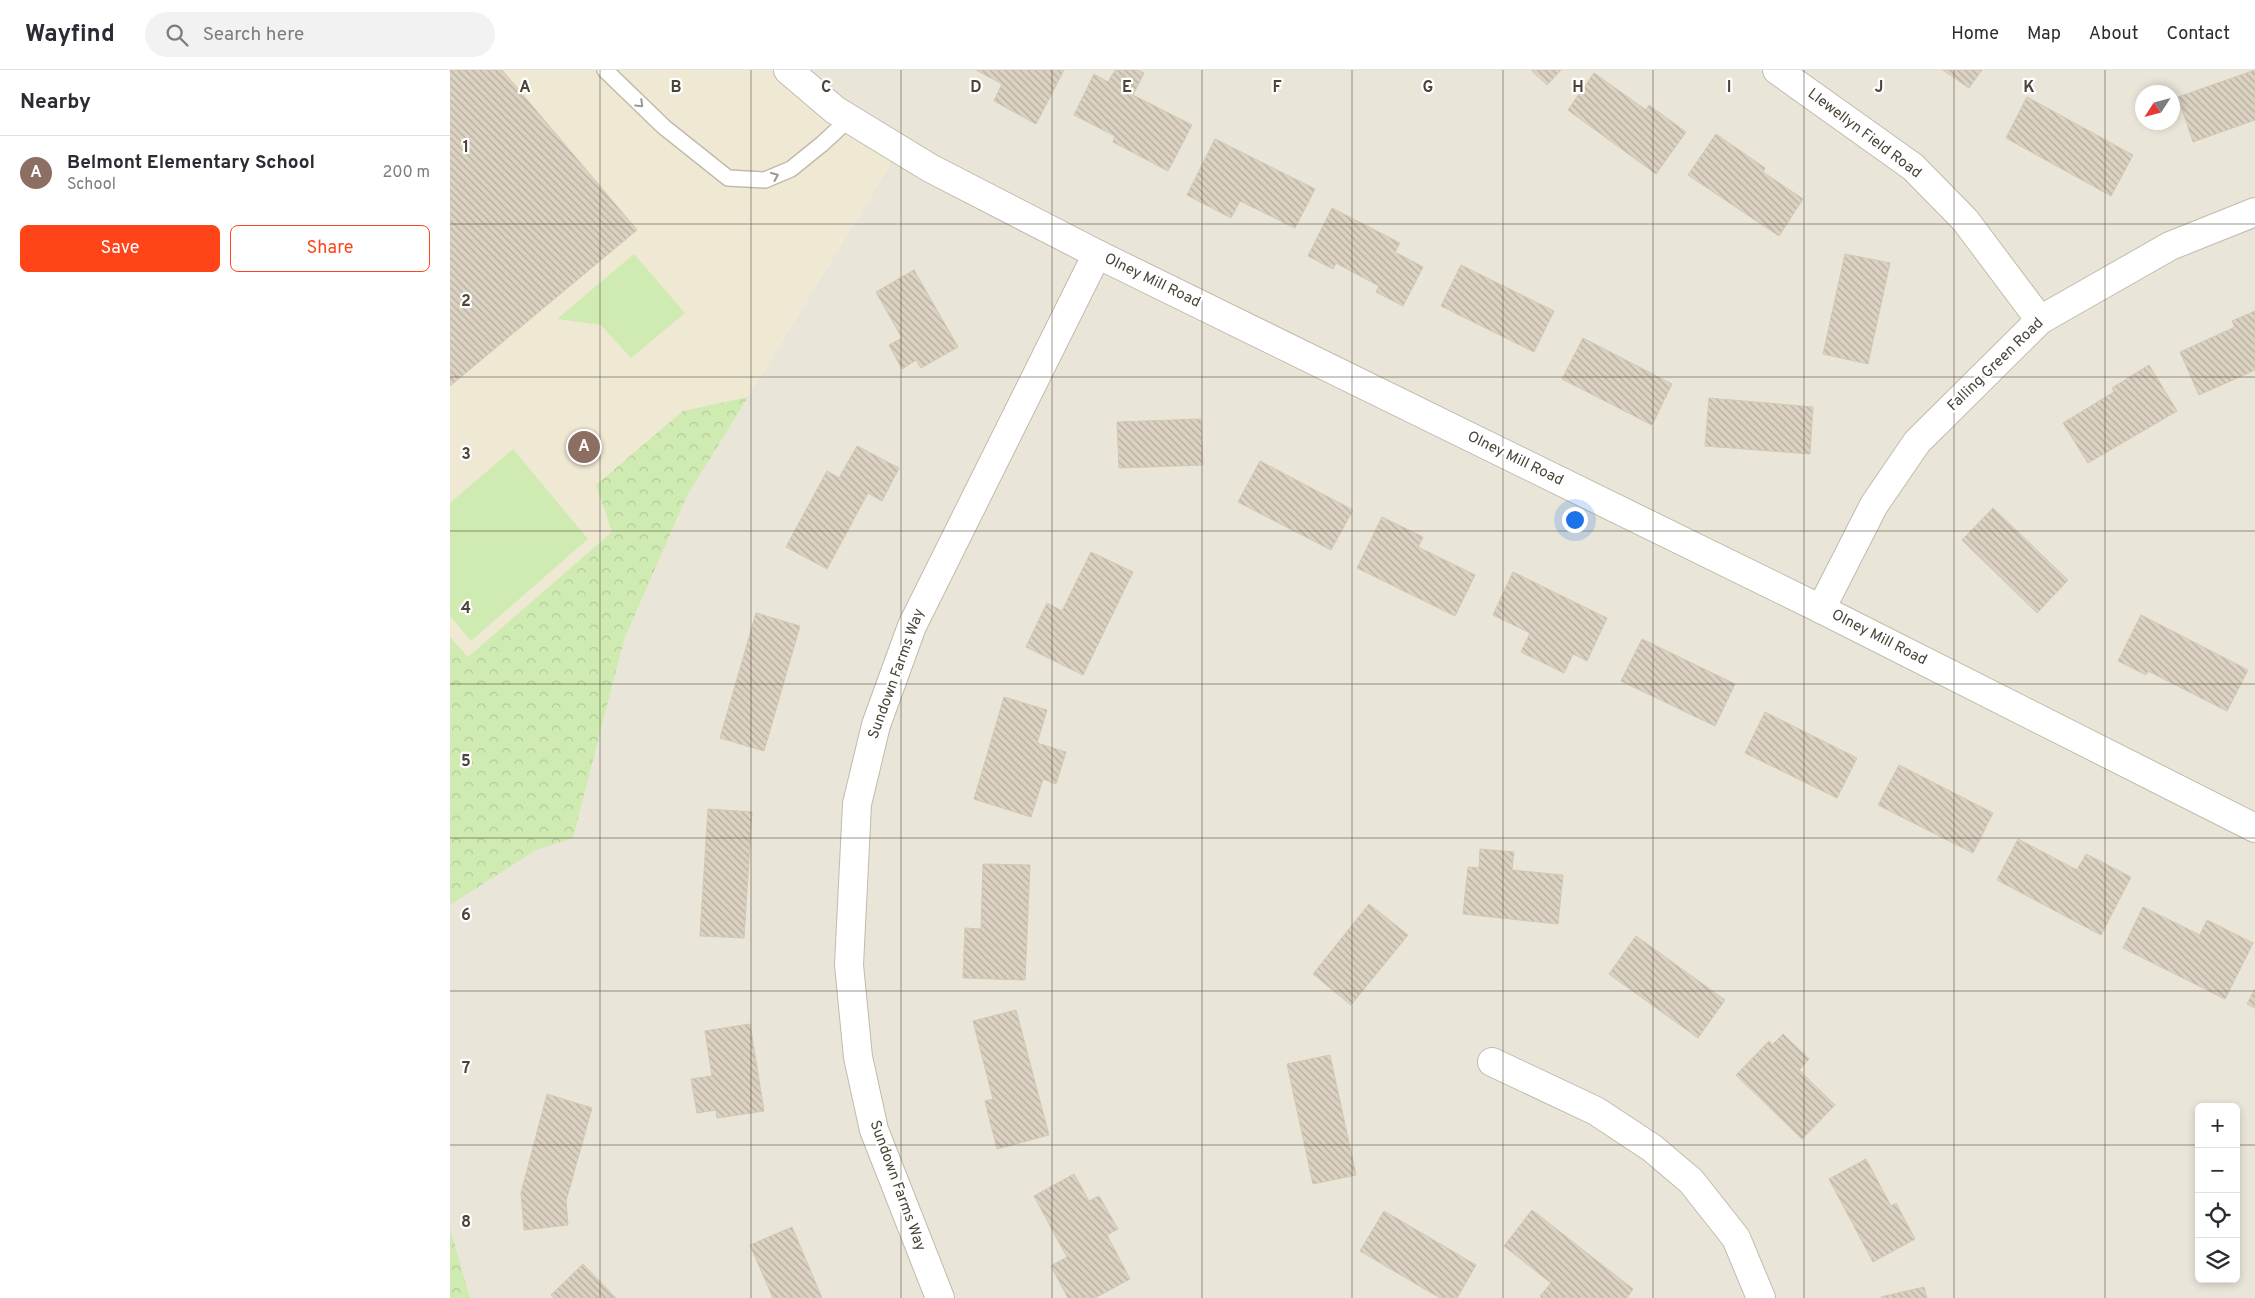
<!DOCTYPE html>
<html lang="en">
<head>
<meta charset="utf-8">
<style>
  :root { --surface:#fff; --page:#f2f2f3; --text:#2b2b33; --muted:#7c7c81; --line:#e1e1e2; --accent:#ff4419 }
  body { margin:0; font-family:Overpass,sans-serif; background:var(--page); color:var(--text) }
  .controls { position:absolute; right:15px; bottom:15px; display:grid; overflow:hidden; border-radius:8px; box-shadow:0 2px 8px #0003 }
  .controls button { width:45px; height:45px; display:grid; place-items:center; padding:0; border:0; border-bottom:1px solid var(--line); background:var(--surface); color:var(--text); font:25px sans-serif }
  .compass { position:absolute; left:1685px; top:15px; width:45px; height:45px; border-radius:50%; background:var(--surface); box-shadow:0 2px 8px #0003; rotate:234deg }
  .you { position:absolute; left:1124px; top:449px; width:18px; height:18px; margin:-12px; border:4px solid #fff; border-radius:50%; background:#1a73e8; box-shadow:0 0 0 8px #1a73e833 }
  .badge { display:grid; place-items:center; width:32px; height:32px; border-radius:50%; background:var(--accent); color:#fff; font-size:16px; font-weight:700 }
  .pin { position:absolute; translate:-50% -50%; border:2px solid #fff; box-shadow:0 1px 5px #0006 }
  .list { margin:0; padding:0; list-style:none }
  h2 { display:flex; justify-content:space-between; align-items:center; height:65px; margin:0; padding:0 20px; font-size:21px }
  h2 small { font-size:16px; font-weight:400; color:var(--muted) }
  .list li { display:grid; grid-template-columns:32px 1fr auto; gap:15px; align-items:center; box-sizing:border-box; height:75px; padding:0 20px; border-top:1px solid var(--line) }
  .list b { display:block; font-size:19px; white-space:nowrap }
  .list p { margin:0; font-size:16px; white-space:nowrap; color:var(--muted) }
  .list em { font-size:16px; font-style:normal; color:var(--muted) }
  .actions { display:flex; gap:10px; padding:15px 20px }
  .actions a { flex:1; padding:11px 0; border:1px solid var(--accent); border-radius:8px; text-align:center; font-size:18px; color:var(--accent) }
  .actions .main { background:var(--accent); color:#fff }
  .icon { flex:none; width:28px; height:28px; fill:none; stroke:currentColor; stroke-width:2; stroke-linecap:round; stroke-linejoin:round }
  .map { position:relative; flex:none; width:1805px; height:1228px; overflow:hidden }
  header { display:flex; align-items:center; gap:30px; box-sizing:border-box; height:70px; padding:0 25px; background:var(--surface); border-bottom:1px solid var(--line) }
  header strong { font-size:24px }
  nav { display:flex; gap:28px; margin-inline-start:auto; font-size:18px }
  .search { width:350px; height:45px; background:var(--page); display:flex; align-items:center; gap:12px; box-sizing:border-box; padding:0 18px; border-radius:28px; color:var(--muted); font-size:19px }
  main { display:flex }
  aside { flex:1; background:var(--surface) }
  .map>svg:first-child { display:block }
</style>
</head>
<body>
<header>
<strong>Wayfind</strong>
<div class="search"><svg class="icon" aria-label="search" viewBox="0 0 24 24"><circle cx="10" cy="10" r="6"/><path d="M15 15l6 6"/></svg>Search here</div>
<nav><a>Home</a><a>Map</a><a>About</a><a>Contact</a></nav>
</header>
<main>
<aside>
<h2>Nearby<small></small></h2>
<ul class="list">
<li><span class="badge" style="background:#8d6e63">A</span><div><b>Belmont Elementary School</b><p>School</p></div><em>200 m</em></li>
</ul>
<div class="actions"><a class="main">Save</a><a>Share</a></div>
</aside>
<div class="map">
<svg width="1805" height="1228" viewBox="0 0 1805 1228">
  <defs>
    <pattern id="park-crowns" width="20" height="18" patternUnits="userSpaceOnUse" patternTransform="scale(1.25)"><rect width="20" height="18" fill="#cfebb2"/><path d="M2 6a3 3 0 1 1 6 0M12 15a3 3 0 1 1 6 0" fill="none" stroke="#b3cb9a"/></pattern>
    <pattern id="building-back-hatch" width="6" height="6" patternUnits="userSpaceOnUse" patternTransform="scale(1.25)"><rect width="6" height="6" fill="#dbd2c2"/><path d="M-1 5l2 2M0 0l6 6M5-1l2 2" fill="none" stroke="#b4ac9f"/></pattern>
  </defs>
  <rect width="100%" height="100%" fill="#f6f3eb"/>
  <!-- residential -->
  <path fill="#eae5d9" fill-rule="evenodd" d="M 338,0 L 1805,0 L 1805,1228 L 10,1228 L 0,1211 L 0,832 L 86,780 L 123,767 L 174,570 L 237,426 L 449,80 ZM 1692,22 L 1722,22 L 1722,52 L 1692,52 ZM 1749,1037 L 1786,1037 L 1786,1209 L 1749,1209 Z"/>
  <!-- education -->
  <polygon fill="#efe9d4" points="0,0 338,0 449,80 237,426 174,570 123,768 86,780 0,835"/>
  <!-- grass -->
  <g fill="#cfebb2">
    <polygon points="184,184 235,243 181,288 151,255 107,249"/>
    <polygon points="63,379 138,469 21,571 0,546 0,433"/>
  </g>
  <!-- park -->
  <g fill="url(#park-crowns)">
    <polygon points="298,327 237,426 174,570 123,768 86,780 0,835 0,567 18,587 162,462 146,415 233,341"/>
    <polygon points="0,1158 20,1228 0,1228"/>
  </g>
  <!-- building -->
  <g fill="url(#building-back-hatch)" stroke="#d3c8b2">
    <polygon points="0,0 52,0 187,160 0,316"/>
    <polygon points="526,0 614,0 586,54 544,31 552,14"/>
    <polygon points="665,0 688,0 694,3 683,25 742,55 718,101 663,72 665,66 624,45 644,4 658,12"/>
    <polygon points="1081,0 1111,0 1097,15"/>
    <polygon points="1493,0 1532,0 1519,18"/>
    <polygon points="1805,0 1805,50 1743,72 1728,27"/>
    <polygon points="1144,3 1196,40 1199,35 1236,62 1206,104 1118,40"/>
    <polygon points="1577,27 1683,85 1661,126 1556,68"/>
    <polygon points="1266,64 1315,98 1313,102 1353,129 1329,166 1238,105"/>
    <polygon points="765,69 865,119 845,158 790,131 781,148 737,125"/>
    <polygon points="882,138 950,173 945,182 973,197 953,236 926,222 929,216 886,193 883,199 858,186"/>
    <polygon points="1395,184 1440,193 1418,294 1373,284"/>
    <polygon points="1011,195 1104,241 1084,282 991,236"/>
    <polygon points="464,200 508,277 471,298 466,290 452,299 439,275 452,268 426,222"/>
    <polygon points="1805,241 1805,300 1749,325 1730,282 1785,257 1782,251"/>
    <polygon points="1133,268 1222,314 1202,355 1112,309"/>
    <polygon points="1699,295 1727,341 1638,393 1613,353 1664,322 1662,318"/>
    <polygon points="1259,328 1363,337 1360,384 1255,376"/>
    <polygon points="751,349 753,395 669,398 667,352"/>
    <polygon points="407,376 449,398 432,431 418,423 377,499 336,477 377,401 389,408"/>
    <polygon points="810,391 903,440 881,480 788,432"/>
    <polygon points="1543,438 1618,510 1587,543 1512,470"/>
    <polygon points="932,447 973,467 968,477 1025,505 1005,546 907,498"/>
    <polygon points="641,482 683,502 633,605 576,577 597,533 612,541"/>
    <polygon points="1063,502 1157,548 1137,591 1123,584 1114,603 1071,582 1080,563 1043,545"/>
    <polygon points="306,543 350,556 314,681 270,668"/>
    <polygon points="1691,545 1798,600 1777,641 1698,601 1696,605 1668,591"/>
    <polygon points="1192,569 1285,614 1265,656 1171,611"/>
    <polygon points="554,627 597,640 587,673 616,682 606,714 593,709 581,747 524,729"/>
    <polygon points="1315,642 1407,688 1387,728 1295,683"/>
    <polygon points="1449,695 1543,743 1523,783 1428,735"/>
    <polygon points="258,739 302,742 294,868 250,866"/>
    <polygon points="1568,769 1627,800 1636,784 1681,807 1651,865 1547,810"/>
    <polygon points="1030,779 1064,782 1062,800 1113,805 1108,854 1013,844 1018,797 1029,798"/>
    <polygon points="533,794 580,795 575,910 513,908 515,858 531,859"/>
    <polygon points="919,834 958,865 901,935 863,904"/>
    <polygon points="1693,837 1750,865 1757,850 1803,873 1775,929 1673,878"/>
    <polygon points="1186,866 1275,930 1248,968 1159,904"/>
    <polygon points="1805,919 1805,938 1797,934"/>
    <polygon points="566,940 599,1065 547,1079 535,1031 543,1029 523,951"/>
    <polygon points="300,954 314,1041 267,1048 266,1040 247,1043 241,1009 262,1006 255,961"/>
    <polygon points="1333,964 1359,989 1349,1000 1385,1035 1352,1069 1286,1005 1319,971 1322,975"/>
    <polygon points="880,985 906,1105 863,1114 837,994"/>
    <polygon points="97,1024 142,1038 116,1131 118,1155 74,1160 71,1123"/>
    <polygon points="1416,1089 1441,1136 1446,1133 1465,1169 1423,1192 1379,1109"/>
    <polygon points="624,1104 639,1131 649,1126 668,1159 657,1165 680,1209 645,1228 618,1228 601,1196 617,1187 584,1126"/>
    <polygon points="1082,1140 1183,1219 1177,1228 1092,1228 1090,1226 1101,1213 1054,1176"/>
    <polygon points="934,1141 1026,1195 1007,1228 990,1228 910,1181"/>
    <polygon points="342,1157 372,1228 323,1228 300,1175"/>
    <polygon points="133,1194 166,1228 104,1228 101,1225"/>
    <polygon points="1474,1217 1477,1228 1431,1228 1431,1227"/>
  </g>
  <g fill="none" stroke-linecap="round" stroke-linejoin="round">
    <defs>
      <polyline id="service" points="155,0 214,57 278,108 315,110 341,99 372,74 399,49"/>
      <g id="minor">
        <polyline points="338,0 385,40 480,98 647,184 1371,539 1805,758"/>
        <polyline points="1327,0 1463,97 1515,150 1590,250"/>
        <polyline points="1371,539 1424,435 1467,372 1590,250 1720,176 1805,142"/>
        <polyline points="1042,992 1146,1041 1202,1078 1241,1111 1286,1168 1311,1228"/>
        <polyline points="490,1228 424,1060 408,987 399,895 407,734 426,655 462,556 647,184"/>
      </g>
    </defs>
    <!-- service casing -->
    <use href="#service" stroke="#c2bbac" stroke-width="18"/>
    <!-- minor casing -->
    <use href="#minor" stroke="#c2bbac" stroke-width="30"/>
    <!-- service -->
    <use href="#service" stroke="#fff" stroke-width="15"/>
    <!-- minor -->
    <use href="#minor" stroke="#fff" stroke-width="28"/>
  </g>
  <!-- one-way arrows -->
  <defs><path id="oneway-chevron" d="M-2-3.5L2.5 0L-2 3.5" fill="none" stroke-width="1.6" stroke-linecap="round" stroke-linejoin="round" transform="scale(1.25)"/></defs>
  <g stroke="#9c9892">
    <use href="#oneway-chevron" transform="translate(190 34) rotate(44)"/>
    <use href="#oneway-chevron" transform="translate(325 106) rotate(-24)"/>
  </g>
  <!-- grid -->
  <path fill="none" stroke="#4b4438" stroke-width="1" stroke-opacity="0.55" d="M 150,0 L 150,1228M 301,0 L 301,1228M 451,0 L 451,1228M 602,0 L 602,1228M 752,0 L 752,1228M 902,0 L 902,1228M 1053,0 L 1053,1228M 1203,0 L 1203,1228M 1354,0 L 1354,1228M 1504,0 L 1504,1228M 1655,0 L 1655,1228M 0,154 L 1805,154M 0,307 L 1805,307M 0,461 L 1805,461M 0,614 L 1805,614M 0,768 L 1805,768M 0,921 L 1805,921M 0,1075 L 1749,1075M 1786,1075 L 1805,1075"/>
  <g text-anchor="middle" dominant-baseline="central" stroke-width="4.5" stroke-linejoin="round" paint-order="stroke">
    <!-- street labels -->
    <g font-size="15" fill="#4b4438" stroke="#fff">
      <text transform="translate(1414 64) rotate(37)">Llewellyn Field Road</text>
      <text transform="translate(702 211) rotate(26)">Olney Mill Road</text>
      <text transform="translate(1546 295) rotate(-44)">Falling Green Road</text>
      <text transform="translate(1065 389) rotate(26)">Olney Mill Road</text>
      <text transform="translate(1429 568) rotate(27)">Olney Mill Road</text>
      <text transform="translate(447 604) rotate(-70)">Sundown Farms Way</text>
      <text transform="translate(447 1116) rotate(70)">Sundown Farms Way</text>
    </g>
  </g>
  <g font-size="16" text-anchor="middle" font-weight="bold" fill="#4b4438" stroke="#fff" stroke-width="4.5" stroke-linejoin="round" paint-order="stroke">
    <text x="75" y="22">A</text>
    <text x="226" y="22">B</text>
    <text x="376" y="22">C</text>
    <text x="526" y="22">D</text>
    <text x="677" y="22">E</text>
    <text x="827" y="22">F</text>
    <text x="978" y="22">G</text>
    <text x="1128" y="22">H</text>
    <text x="1279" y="22">I</text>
    <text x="1429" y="22">J</text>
    <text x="1579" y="22">K</text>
    <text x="16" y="82">1</text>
    <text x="16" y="236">2</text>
    <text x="16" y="389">3</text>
    <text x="16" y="543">4</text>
    <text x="16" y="696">5</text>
    <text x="16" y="850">6</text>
    <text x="16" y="1003">7</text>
    <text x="16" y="1157">8</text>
  </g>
</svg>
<div class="controls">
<button>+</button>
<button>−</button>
<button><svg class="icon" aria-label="locate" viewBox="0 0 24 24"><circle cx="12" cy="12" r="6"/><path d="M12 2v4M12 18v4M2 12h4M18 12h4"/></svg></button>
<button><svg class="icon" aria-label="layers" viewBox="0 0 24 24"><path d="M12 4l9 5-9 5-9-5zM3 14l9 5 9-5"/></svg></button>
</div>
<svg class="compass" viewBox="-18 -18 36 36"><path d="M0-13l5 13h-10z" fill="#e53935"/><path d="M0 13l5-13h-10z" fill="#7c7c81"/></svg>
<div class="you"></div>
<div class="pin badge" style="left:134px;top:377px;background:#8d6e63">A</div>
</div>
</main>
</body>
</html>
